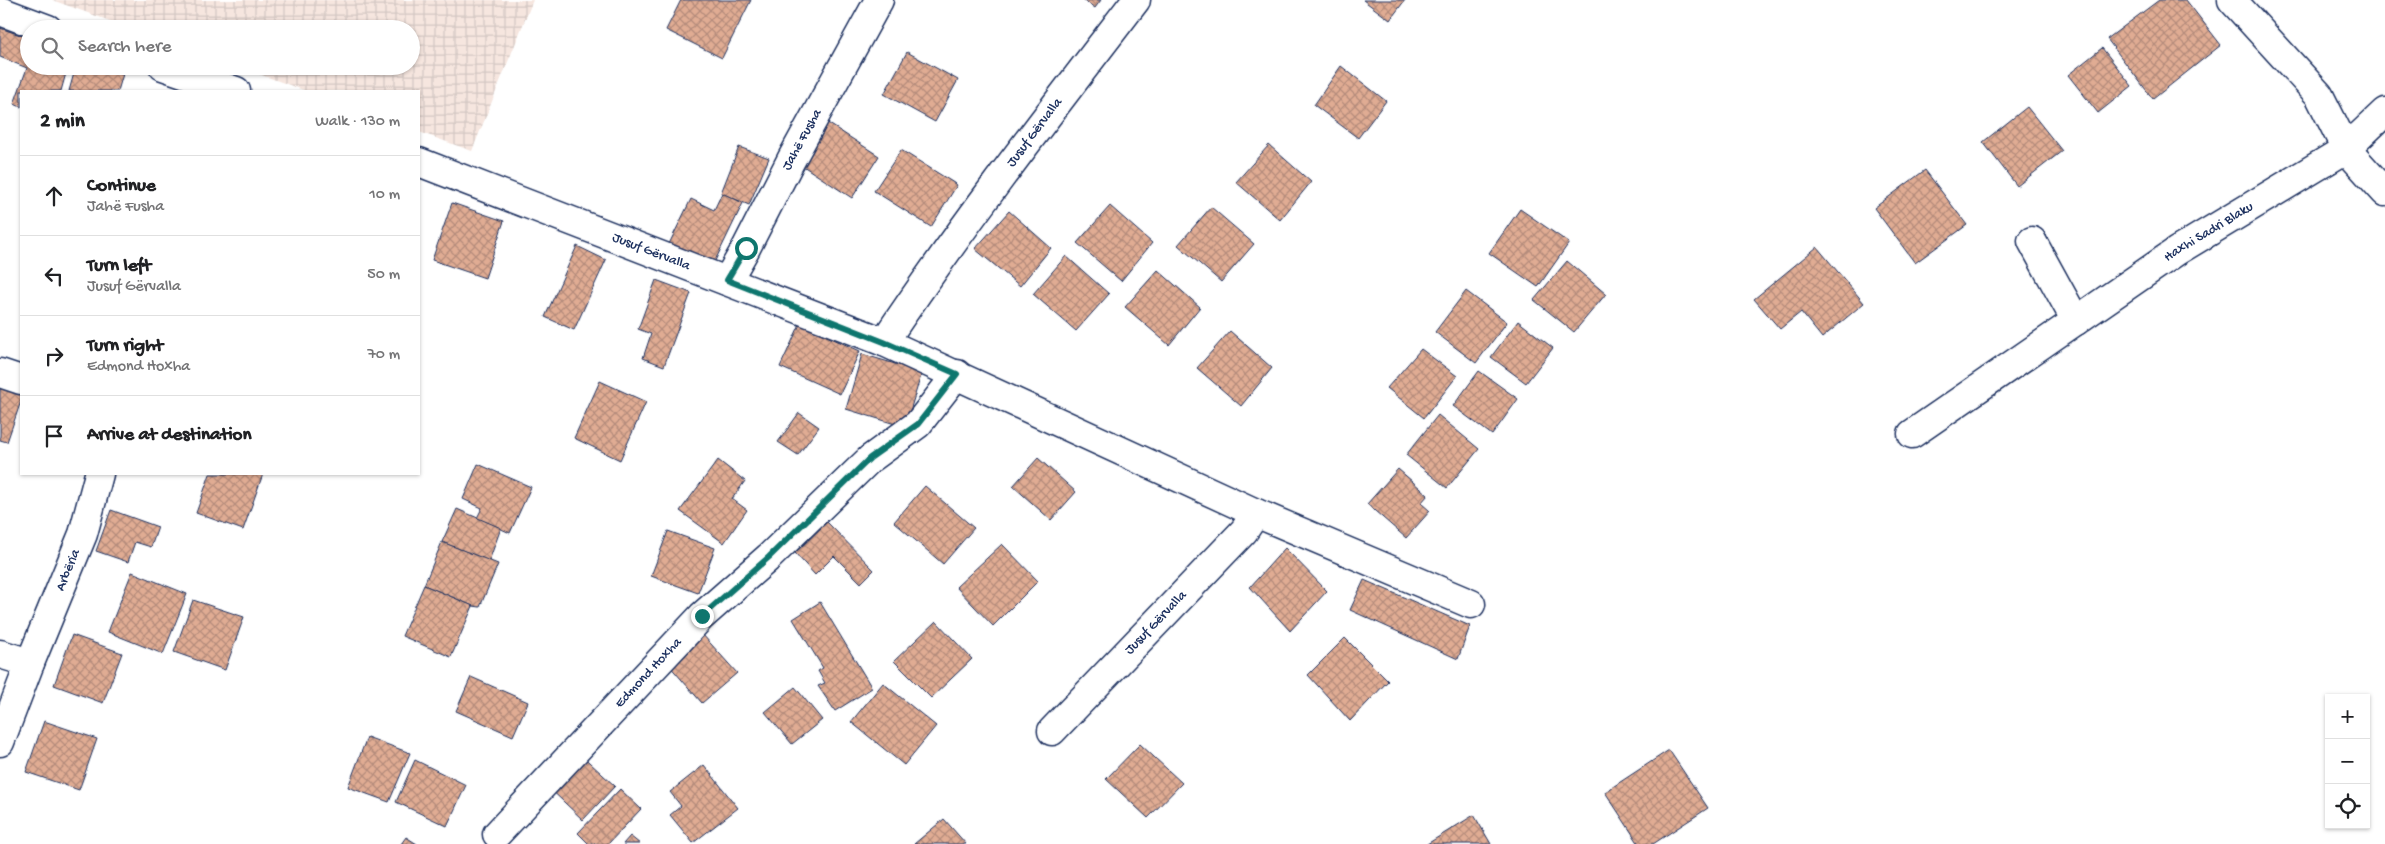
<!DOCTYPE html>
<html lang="en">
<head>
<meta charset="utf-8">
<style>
  :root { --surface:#fff; --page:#f2f2f2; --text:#202124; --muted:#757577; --line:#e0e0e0 }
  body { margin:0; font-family:"Gochi Hand",sans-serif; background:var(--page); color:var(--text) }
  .controls { position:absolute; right:15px; bottom:15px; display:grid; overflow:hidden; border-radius:0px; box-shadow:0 1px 4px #0004 }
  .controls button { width:45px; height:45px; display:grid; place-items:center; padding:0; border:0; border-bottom:1px solid var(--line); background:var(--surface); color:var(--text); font:25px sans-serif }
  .stop { position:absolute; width:15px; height:15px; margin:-11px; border:4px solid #0f766e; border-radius:50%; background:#fff }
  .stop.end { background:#0f766e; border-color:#fff; box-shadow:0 1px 5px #0008 }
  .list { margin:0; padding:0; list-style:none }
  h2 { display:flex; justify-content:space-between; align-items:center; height:65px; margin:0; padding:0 20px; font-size:21px }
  h2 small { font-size:16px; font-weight:400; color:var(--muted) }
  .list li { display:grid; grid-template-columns:32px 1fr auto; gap:15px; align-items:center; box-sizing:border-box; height:80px; padding:0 20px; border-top:1px solid var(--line) }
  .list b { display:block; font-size:19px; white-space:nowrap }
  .list p { margin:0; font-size:16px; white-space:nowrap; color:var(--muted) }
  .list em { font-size:16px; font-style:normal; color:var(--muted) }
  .icon { flex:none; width:28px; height:28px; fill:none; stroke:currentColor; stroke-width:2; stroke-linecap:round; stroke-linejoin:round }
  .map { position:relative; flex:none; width:2385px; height:844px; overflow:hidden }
  .search { position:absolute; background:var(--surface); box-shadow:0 1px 4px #0004; left:20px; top:20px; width:400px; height:55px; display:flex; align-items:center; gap:12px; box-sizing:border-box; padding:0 18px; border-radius:28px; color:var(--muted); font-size:19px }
  .panel { position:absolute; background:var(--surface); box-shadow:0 1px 4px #0004; left:20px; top:90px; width:400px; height:385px; border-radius:0px }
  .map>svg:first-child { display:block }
</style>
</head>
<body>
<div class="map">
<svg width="2385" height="844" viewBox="0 0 2385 844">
  <defs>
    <pattern id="industrial-grid" width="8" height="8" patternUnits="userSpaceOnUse" patternTransform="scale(1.25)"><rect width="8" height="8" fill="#f6e6df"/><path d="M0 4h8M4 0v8" fill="none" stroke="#d2c6c2"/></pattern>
    <pattern id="building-cross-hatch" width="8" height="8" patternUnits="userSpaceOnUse" patternTransform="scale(1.25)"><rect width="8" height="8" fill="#e0ac93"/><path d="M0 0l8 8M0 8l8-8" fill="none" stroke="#b58c7b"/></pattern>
  </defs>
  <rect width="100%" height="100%" fill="#fff"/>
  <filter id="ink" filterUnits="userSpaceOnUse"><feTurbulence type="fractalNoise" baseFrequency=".02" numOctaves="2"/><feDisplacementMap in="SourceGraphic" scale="10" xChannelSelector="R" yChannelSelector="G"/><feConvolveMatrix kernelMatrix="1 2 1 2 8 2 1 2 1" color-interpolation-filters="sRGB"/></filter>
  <g filter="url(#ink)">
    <!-- industrial -->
    <polygon fill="url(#industrial-grid)" points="52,0 533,0 472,151 419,132 419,91 306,91 237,66 411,66 411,29 132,29"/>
    <!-- building -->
    <g fill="url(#building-cross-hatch)" stroke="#1b2f5e">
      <polygon points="681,0 751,0 722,58 666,30"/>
      <polygon points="1084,0 1101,0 1095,8"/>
      <polygon points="1363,0 1405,0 1390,20"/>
      <polygon points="2159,0 2186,0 2221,45 2153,99 2107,39"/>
      <polygon points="0,28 29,38 29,66 68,66 61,91 21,91 21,107 14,104 27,68 0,57"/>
      <polygon points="2102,48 2132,86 2098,113 2068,75"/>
      <polygon points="907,52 958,80 935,122 884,94"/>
      <polygon points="76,66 99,66 123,74 118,91 69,91"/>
      <polygon points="1341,66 1386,101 1358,138 1314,105"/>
      <polygon points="2027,107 2062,151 2017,186 1983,142"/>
      <polygon points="823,120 879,156 852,198 797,162"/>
      <polygon points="1269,145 1311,182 1280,220 1236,182"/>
      <polygon points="739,147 769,158 749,205 721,193"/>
      <polygon points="901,150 957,185 931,227 874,191"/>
      <polygon points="1925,170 1967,225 1915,263 1874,208"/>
      <polygon points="722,193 743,203 713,265 669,244 691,199 714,210"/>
      <polygon points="452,203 504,221 485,278 432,260"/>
      <polygon points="1110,206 1152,243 1121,281 1077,243"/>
      <polygon points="1211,207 1254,244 1221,282 1178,245"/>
      <polygon points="1520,209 1569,243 1538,287 1489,253"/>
      <polygon points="1009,211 1051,248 1020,286 975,249"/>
      <polygon points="577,246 606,260 574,330 545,317"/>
      <polygon points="1817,247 1864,303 1822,338 1801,312 1780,329 1754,299"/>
      <polygon points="1066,256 1109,294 1076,331 1033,294"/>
      <polygon points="1567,261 1606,294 1574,332 1534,300"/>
      <polygon points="1158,270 1200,307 1169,345 1125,307"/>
      <polygon points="656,280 691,293 664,366 643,358 651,334 638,329"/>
      <polygon points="1466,291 1507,322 1476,363 1435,332"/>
      <polygon points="1518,321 1553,348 1526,383 1491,357"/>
      <polygon points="800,324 860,351 840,394 780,367"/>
      <polygon points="1230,331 1272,368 1241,406 1197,368"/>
      <polygon points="1421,349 1457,376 1424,418 1387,388"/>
      <polygon points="862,354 922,372 905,427 846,409"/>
      <polygon points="1479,371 1518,399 1492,435 1453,406"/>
      <polygon points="600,381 646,402 620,460 574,438"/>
      <polygon points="0,386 21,394 21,401 7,442 0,440"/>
      <polygon points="799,413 819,427 798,455 778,442"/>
      <polygon points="1438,415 1479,449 1447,488 1406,455"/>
      <polygon points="1038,458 1076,492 1051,520 1013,486"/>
      <polygon points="718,460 745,481 732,499 747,510 724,543 680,511"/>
      <polygon points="478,464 531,487 510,533 477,518 482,508 463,499"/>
      <polygon points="1398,469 1428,495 1421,503 1430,511 1406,538 1367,504"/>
      <polygon points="210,474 263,474 243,530 196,513"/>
      <polygon points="925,486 974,528 943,564 894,522"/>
      <polygon points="457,509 501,528 489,561 442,542"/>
      <polygon points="111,510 158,527 151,547 135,542 128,562 96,551"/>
      <polygon points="827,522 874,570 861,583 834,556 815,575 795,553"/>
      <polygon points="668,531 715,548 698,593 651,576"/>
      <polygon points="442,542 498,564 480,607 473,606 424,585"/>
      <polygon points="1002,544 1038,581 993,626 956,587"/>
      <polygon points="1285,548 1327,591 1290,631 1250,587"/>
      <polygon points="132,572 187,594 163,654 108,632"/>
      <polygon points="1364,580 1470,626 1458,659 1350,610"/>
      <polygon points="424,585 473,606 451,657 402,636"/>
      <polygon points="193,600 244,617 225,670 174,652"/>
      <polygon points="820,602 872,688 835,711 818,686 825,683 818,671 823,668 793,619"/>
      <polygon points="936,621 972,659 931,698 894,661"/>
      <polygon points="702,634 737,673 702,703 668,664"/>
      <polygon points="72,635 122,653 103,703 54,685"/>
      <polygon points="1345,638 1388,681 1350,721 1308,675"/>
      <polygon points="471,677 528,702 513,736 456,711"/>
      <polygon points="883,683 936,726 904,765 851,722"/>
      <polygon points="795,687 822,720 792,744 765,712"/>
      <polygon points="44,721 97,739 79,790 26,772"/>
      <polygon points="367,737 410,753 389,802 348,787"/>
      <polygon points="1140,744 1182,783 1148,818 1106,779"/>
      <polygon points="1669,750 1708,808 1653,844 1639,844 1605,792"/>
      <polygon points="577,751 615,786 583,820 546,785"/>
      <polygon points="415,760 466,785 447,826 396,802"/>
      <polygon points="704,765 738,808 693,843 670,815 681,806 670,792"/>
      <polygon points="620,789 641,809 608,844 589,844 578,833"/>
      <polygon points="1474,815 1491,844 1427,844"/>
      <polygon points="944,819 966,844 914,844"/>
      <polygon points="630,836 640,844 623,844"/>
      <polygon points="406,837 417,844 401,844"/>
    </g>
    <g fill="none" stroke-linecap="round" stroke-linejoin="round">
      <defs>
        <g id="minor">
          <polyline points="2232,0 2319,95 2346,149 2385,192"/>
          <polyline points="0,11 48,29"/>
          <polyline points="163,66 236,91"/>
          <path id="s1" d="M 419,162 L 884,342 L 1256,513 L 1471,604"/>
          <polyline points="2032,241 2076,321"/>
          <path id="s2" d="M 727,281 L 746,248 L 791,160 L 879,0"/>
          <path id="s3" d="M 884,342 C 962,225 1050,112 1136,0"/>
          <polyline points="0,373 21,380"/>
          <path id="s4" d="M 1912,434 L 2177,251 L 2346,149 L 2385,112"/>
          <polyline points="0,654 30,663"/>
          <path id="s5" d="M 1052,731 L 1244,531 L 1256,513"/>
          <path id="s6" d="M 0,742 L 30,663 L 83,534 L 99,474"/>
          <path id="s7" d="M 497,834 L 702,616 L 769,557 L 870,459 L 918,424 L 957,374"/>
        </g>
      </defs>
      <!-- minor casing -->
      <use href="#minor" stroke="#1b2f5e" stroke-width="31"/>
      <!-- minor -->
      <use href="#minor" stroke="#fff" stroke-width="28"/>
    </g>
  </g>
  <g fill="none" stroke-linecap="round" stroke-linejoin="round" filter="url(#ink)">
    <!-- route -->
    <polyline stroke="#0f766e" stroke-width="6" points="702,616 769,557 870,458 918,424 957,374 884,342 727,280 746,248"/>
  </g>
  <g text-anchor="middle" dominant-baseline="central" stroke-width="4" stroke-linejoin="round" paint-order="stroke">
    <!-- street labels -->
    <g font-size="14" fill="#1b2f5e" stroke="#fff">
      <text stroke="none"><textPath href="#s3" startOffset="258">Jusuf Gërvalla</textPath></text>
      <text stroke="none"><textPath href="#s2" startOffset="160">Jahë Fusha</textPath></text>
      <text stroke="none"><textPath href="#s4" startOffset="359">Haxhi Sadri Blaku</textPath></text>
      <text stroke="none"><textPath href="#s1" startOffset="249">Jusuf Gërvalla</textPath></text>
      <text stroke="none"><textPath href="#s6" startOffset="185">Arbëria</textPath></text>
      <text stroke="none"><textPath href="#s5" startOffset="150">Jusuf Gërvalla</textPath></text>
      <text stroke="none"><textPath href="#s7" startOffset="221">Edmond Hoxha</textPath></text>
    </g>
  </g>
</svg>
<div class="controls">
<button>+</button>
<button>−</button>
<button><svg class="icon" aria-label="locate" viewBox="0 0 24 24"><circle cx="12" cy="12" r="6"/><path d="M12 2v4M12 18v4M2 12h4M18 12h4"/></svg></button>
</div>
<div class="stop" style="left:746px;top:248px"></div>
<div class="stop end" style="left:702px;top:616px"></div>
<div class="search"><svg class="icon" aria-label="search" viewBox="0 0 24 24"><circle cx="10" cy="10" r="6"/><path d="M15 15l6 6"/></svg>Search here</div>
<section class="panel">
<h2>2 min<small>Walk · 130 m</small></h2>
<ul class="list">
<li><svg class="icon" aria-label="ahead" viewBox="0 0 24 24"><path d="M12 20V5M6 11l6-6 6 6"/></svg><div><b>Continue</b><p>Jahë Fusha</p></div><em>10 m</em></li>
<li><svg class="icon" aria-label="left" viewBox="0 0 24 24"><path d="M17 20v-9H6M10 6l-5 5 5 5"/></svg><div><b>Turn left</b><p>Jusuf Gërvalla</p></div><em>50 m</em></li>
<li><svg class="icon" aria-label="right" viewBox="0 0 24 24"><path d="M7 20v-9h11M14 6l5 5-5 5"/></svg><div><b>Turn right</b><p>Edmond Hoxha</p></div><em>70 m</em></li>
<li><svg class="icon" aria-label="arrive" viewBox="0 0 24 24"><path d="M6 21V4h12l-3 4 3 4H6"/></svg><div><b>Arrive at destination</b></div></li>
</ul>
</section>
</div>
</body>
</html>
